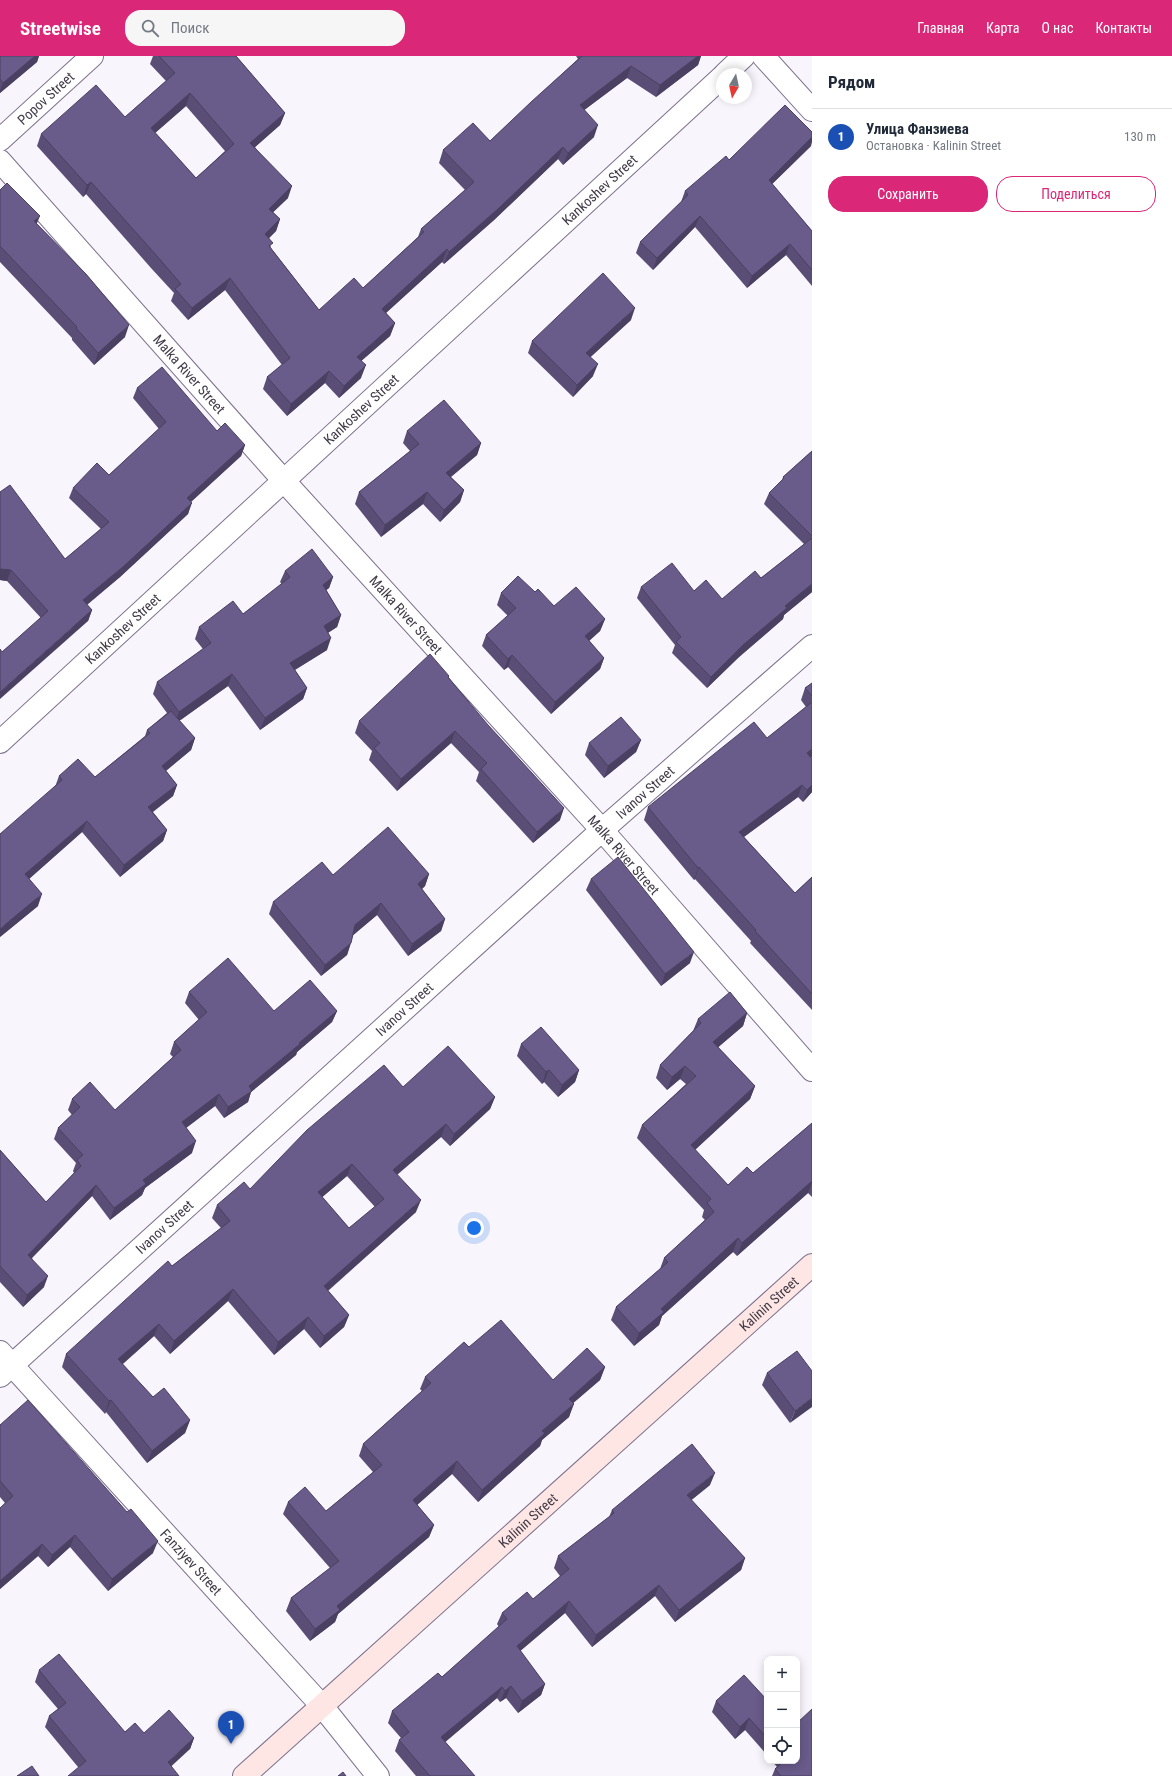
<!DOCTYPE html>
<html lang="ru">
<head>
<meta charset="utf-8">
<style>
  :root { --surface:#fff; --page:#f6f6f7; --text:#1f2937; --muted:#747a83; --line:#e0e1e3; --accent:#db2777 }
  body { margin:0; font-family:"Roboto Condensed",sans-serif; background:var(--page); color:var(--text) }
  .controls { position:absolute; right:12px; bottom:12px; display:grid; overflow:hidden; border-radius:8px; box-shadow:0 2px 10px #0003 }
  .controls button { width:36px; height:36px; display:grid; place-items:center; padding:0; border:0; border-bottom:1px solid var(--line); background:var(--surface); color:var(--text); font:20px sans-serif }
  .compass { position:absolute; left:716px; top:12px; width:36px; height:36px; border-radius:50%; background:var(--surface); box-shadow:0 2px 10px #0003; rotate:189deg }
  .you { position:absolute; left:474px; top:1172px; width:14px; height:14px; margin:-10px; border:3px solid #fff; border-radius:50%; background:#1a73e8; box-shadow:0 0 0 6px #1a73e833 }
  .badge { display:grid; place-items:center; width:26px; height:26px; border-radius:50%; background:var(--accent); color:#fff; font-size:13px; font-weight:700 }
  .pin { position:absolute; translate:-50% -33px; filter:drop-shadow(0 1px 2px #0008) }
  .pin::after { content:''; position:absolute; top:21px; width:14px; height:12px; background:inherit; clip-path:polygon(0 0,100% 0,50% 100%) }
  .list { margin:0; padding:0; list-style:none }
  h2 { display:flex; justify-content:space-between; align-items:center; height:52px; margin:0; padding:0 16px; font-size:17px }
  h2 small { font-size:13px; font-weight:400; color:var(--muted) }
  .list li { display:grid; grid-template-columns:26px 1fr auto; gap:12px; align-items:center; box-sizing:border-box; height:56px; padding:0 16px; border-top:1px solid var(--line) }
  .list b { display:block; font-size:15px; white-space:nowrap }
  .list p { margin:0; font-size:13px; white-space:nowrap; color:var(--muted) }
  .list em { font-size:13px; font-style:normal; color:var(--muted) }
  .actions { display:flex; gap:8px; padding:12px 16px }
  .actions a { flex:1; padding:9px 0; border:1px solid var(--accent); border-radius:16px; text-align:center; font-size:14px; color:var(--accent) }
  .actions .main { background:var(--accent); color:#fff }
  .icon { flex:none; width:22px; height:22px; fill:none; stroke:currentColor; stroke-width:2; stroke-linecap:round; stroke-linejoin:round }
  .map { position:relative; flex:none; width:812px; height:1720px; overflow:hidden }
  header { display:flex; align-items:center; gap:24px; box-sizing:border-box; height:56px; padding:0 20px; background:var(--accent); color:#fff }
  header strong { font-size:19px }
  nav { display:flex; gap:22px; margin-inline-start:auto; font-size:14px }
  .search { width:280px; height:36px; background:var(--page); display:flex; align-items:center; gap:10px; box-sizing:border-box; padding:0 14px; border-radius:16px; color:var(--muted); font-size:15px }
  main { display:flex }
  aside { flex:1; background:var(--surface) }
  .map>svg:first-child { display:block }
</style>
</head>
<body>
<header>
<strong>Streetwise</strong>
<div class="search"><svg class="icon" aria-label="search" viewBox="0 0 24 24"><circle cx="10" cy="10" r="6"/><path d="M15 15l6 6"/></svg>Поиск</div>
<nav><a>Главная</a><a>Карта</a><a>О нас</a><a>Контакты</a></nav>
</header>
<main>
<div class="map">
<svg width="812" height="1720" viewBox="0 0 812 1720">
  <rect width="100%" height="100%" fill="#f8f5fc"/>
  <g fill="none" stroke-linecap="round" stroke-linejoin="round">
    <defs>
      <g id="street">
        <polyline points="763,0 812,54"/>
        <polyline points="725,18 744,0"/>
        <path id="s1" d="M 0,84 L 92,0"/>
        <path id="s2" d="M 0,105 L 284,425 L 602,774 L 812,1014"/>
        <path id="s3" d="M 0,686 L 722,21"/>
        <path id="s4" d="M 0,1296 L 322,1650 L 378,1720"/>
        <path id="s5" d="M 0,1320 L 602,774 L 812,590"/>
      </g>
      <g id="secondary">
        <path id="s6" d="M 244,1720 L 812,1209"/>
      </g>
    </defs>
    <!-- street casing -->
    <use href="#street" stroke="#7d708d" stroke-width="24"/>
    <!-- secondary casing -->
    <use href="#secondary" stroke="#7d708d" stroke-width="24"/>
    <!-- street -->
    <use href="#street" stroke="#fff" stroke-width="22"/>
    <!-- secondary -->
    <use href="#secondary" stroke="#fee6e4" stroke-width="22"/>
  </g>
  <!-- wall -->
  <g fill="#5a4e77" fill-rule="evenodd">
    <polygon points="0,0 39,0 37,6 0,37"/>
    <path d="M 153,0 L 236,0 L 285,57 L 280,69 L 255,91 L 288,142 L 273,156 L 280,163 L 276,175 L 269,182 L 271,192 L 319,254 L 363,232 L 418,181 L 421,173 L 465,134 L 439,107 L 443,94 L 490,85 L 578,3 L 576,0 L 701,0 L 698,9 L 656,41 L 627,22 L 584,54 L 594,81 L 563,109 L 558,103 L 494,164 L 444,208 L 442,206 L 386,257 L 395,267 L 390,280 L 361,305 L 361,322 L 339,342 L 325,327 L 287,360 L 263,333 L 267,321 L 282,309 L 225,234 L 188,264 L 171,245 L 174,237 L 151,212 L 86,138 L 83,141 L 37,90 L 41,78 L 125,61 L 166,25 L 150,8 ZM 186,50 L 225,95 L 196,122 L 155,77 Z"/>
    <polygon points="811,90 772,128 812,175 812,230 786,199 747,232 695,171 653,214 636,197 640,186 681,146 685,135 729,104"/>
    <polygon points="0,134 37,168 125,281 94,309 72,284 72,282 0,206"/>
    <polygon points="631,264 590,301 593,320 573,341 528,297 532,285"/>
    <polygon points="137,332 217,375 245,389 241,400 191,446 188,458 120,521 87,549 92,554 88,565 2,596 41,562 7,525 0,524 0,436 65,503 101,473 69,442 73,432 109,419 159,373 133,342"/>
    <polygon points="407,375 481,387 477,399 451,421 464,434 460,446 440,466 423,448 381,481 355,448 359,436 410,395 403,387"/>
    <polygon points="812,395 812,536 784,559 783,563 739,601 707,632 672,597 675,589 637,542 641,531 694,535 722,543 761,522 804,488 764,448 769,437 782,424 783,421"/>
    <polygon points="285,515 333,521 329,532 326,534 341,559 337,571 328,577 327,594 295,614 307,632 303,643 260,674 228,630 179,665 195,682 191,694 166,715 177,729 173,740 153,756 167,774 163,785 120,821 82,776 29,823 38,850 0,881 59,720 95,721 145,680 147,674 167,657 153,638 157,626 203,593 195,583 199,571 243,558 282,528 280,526"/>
    <polygon points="535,536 554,550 605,563 600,575 589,585 604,602 600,613 551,658 508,611 504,614 482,590 486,579 508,560 497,549 501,537"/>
    <polygon points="449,620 449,622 560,764 533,787 476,725 479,716 451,687 397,735 369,704 372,695 355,677 359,665"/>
    <polygon points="812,627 812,701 811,702 812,736 803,746 798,741 744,781 795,837 812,821 812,954 750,887 751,885 695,823 694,824 644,764 648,751 767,682 806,651 801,644 805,632"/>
    <polygon points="641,684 636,696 604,722 585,699 589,687"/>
    <polygon points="429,818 425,830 422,833 445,863 441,875 408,900 377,859 353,879 347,899 321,920 269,858 273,846 333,819"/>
    <polygon points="591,823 690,907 661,930 586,834"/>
    <polygon points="189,936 274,955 337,955 332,966 297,996 296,999 251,1036 248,1046 224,1062 215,1050 186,1072 192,1097 145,1132 142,1139 110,1164 92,1140 32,1202 44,1231 23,1251 0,1226 0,1094 46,1146 74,1117 73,1115 76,1107 54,1083 58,1072 72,1059 68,1054 72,1043 115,1054 173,1001 170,998 174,986 199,964 185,947"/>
    <polygon points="747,957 743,970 718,991 755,1030 750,1043 695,1094 728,1129 753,1117 812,1067 812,1141 808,1137 737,1200 733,1196 662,1260 659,1269 634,1290 611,1264 616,1251 660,1213 664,1202 705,1164 702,1161 704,1154 637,1082 642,1069 686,1028 680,1023 667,1034 656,1022 660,1009 693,975 698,963"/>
    <polygon points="521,988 579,1014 575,1026 558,1041 544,1026 542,1028 517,1000"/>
    <path d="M 403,1031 L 495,1041 L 490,1053 L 450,1090 L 441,1081 L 397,1119 L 416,1156 L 328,1235 L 349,1259 L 344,1271 L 320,1292 L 304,1273 L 274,1299 L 228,1245 L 170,1298 L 154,1280 L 122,1308 L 153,1341 L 190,1364 L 185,1377 L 147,1407 L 106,1356 L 105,1358 L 62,1311 L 66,1298 L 172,1210 L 221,1172 L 212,1162 L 217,1149 L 250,1133 ZM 347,1120 L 375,1151 L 349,1172 L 322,1141 Z"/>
    <polygon points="469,1291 553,1324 605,1311 600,1324 573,1347 569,1361 542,1384 540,1390 478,1446 452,1418 417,1449 434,1469 429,1481 338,1558 335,1566 310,1585 286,1555 291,1542 330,1512 283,1458 288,1446 326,1455 373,1416 359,1400 363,1388 422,1335 420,1333 425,1321"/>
    <polygon points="812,1315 790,1367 762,1329 767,1317"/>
    <polygon points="0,1369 153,1497 108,1535 70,1491 48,1511 38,1500 0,1533 0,1452 5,1447 0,1441"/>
    <polygon points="710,1429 691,1444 745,1502 741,1514 675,1566 655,1540 592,1591 565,1557 520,1595 545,1628 541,1639 518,1657 506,1642 500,1646 497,1642 445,1686 475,1720 416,1720 395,1695 399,1684 401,1682 388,1667 392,1655 442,1621 499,1571 497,1568 502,1557 533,1543 560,1520 554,1512 558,1500 609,1461 612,1454"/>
    <polygon points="39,1614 125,1676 194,1682 190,1693 78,1711 45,1671 49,1660 58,1653 35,1626"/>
    <polygon points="767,1644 767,1699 745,1674 735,1683 712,1656 716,1645"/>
    <polygon points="772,1705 797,1705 812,1720 772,1720 775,1713 777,1711"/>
  </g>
  <!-- shaded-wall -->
  <g fill="#4a4061">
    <polygon points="35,0 39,0 37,6 0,37 0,34 3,27"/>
    <polygon points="698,0 701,0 698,9 656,41 660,29"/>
    <polygon points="631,10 627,22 575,61 580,49"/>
    <polygon points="190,37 186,50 147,84 151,72"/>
    <polygon points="285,57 280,69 246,99 250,87"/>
    <polygon points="598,69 594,81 563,109 568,97"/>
    <polygon points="812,81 812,86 811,90 765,135 769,124"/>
    <polygon points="563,91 558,103 494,164 444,208 449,196"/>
    <polygon points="91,126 86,138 83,141 87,129"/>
    <polygon points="292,130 288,142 264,165 269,153"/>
    <polygon points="40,160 35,172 34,165"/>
    <polygon points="700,160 695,171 653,214 657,202"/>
    <polygon points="280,163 276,175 261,190 265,178"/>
    <polygon points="790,188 786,199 747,232 752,220"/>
    <polygon points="447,193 442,206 377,265 382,253"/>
    <polygon points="230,222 225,234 188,264 192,252"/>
    <polygon points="635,252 631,264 582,309 586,297"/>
    <polygon points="395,267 390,280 352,313 357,301"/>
    <polygon points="129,269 125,281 94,309 98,297"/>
    <polygon points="598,308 593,320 573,341 577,329"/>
    <polygon points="366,309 361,322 339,342 344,330"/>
    <polygon points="329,315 325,327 287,360 291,348"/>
    <polygon points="481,387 477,399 442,428 446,417"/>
    <polygon points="245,389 241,400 183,453 187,442"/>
    <polygon points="464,434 460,446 440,466 444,454"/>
    <polygon points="427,436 423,448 381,481 385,469"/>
    <polygon points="192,447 188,458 120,521 79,555 83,544"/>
    <polygon points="0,513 11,514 7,525 0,524"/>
    <polygon points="333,521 329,532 319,540 323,529"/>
    <polygon points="812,528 812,536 784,559 783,563 739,601 707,632 711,621 743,589 785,550"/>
    <polygon points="92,554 88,565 0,643 0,636"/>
    <polygon points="341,559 337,571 319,582 324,570"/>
    <polygon points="605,563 600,575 581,592 585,580"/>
    <polygon points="331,582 327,594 286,619 290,607"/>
    <polygon points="512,599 508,611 504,614 508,603"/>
    <polygon points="604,602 600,613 551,658 555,646"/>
    <polygon points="232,618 228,630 175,668 179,656"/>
    <polygon points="307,632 303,643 260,674 265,662"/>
    <polygon points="455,675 451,687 397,735 401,723"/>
    <polygon points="195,682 191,694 158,721 162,710"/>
    <polygon points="641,684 636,696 604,722 608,710"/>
    <polygon points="812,693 812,701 802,709 807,697"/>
    <polygon points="177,729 173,740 144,762 148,751"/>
    <polygon points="802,729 798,741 734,788 739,776"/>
    <polygon points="812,729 812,736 803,746 807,734"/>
    <polygon points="564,752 560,764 533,787 537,776"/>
    <polygon points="87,765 82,776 21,830 25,818"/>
    <polygon points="167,774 163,785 120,821 124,809"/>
    <polygon points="699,811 695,823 694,824 698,812"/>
    <polygon points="429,818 425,830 414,840 418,828"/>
    <polygon points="42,838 38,850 0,881 0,873"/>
    <polygon points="381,847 377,859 351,881 355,869"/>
    <polygon points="445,863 441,875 408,900 412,888"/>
    <polygon points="351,887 347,899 321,920 325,909"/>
    <polygon points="694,896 690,907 661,930 665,918"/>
    <polygon points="337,955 332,966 297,996 296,999 251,1036 248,1046 224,1062 228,1051 249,1030"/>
    <polygon points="747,957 743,970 708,1000 713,986"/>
    <polygon points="685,1010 680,1023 667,1034 672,1021"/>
    <polygon points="549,1014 544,1026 542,1028 546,1016"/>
    <polygon points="579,1014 575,1026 558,1041 562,1029"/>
    <polygon points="755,1030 750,1043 686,1102 691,1089"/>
    <polygon points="219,1038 215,1050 178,1078 182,1066"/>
    <polygon points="495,1041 490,1053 450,1090 454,1078"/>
    <polygon points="446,1068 441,1081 388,1126 393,1114"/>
    <polygon points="196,1085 192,1097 145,1132 142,1139 110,1164 114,1152 143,1124"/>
    <polygon points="352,1108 347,1120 313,1149 318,1136"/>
    <polygon points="812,1125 812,1127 808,1137 737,1200 742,1187"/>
    <polygon points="96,1129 92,1140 24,1210 28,1199"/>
    <polygon points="421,1144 416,1156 319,1242 324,1230"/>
    <polygon points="738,1182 733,1196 662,1260 659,1269 634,1290 639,1277 661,1253"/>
    <polygon points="48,1220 44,1231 23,1251 27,1239"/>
    <polygon points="233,1233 228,1245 170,1298 174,1285"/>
    <polygon points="349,1259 344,1271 320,1292 324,1280"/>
    <polygon points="308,1261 304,1273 274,1299 278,1286"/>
    <polygon points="159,1268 154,1280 114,1316 118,1303"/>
    <polygon points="605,1311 600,1324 564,1355 569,1343"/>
    <polygon points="812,1342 812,1351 790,1367 795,1355"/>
    <polygon points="111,1344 106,1356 105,1358 109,1345"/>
    <polygon points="574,1348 569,1361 542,1384 540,1390 478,1446 482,1434 542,1375"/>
    <polygon points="190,1364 185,1377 147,1407 152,1395"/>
    <polygon points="457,1405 452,1418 408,1457 413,1444"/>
    <polygon points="715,1417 710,1429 683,1451 687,1439"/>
    <polygon points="434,1469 429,1481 338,1558 335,1566 310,1585 315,1573 337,1550"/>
    <polygon points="75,1479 70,1491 48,1511 52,1499"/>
    <polygon points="158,1485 153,1497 108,1535 112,1523"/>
    <polygon points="42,1488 38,1500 0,1533 0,1525"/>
    <polygon points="745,1502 741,1514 675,1566 679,1554"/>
    <polygon points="659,1529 655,1540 592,1591 596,1579"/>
    <polygon points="569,1545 565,1557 512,1602 517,1590"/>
    <polygon points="545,1628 541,1639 518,1657 522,1645"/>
    <polygon points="511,1630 506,1642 500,1646 505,1635"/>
    <polygon points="502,1631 497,1642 437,1693 441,1681"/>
    <polygon points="749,1662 745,1674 735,1683 740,1671"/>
    <polygon points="194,1682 190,1693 164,1717 168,1706"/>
  </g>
  <!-- building -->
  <g fill="#695b8a" stroke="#4a4061" fill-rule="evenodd">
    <polygon points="0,0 35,0 3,27 0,23"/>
    <path d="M 159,0 L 236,0 L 285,57 L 250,87 L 292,130 L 269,153 L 280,163 L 265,178 L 273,187 L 269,190 L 319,254 L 354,222 L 363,232 L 424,176 L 421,173 L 474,126 L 443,94 L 473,67 L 490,85 L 531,46 L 582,0 L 698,0 L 660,29 L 631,10 L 580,49 L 598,69 L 568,97 L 563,91 L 499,152 L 449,196 L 447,193 L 382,253 L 395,267 L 357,301 L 366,309 L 344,330 L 329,315 L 291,348 L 267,321 L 290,302 L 230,222 L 192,252 L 175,233 L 181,228 L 156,199 L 91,126 L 87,129 L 41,78 L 96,29 L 125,61 L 175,17 ZM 190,37 L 234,88 L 196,122 L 151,72 Z"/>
    <polygon points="785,49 812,76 812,81 769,124 812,175 812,214 790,188 752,220 700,160 657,202 640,186 688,139 685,135 726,100 729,104"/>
    <polygon points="7,127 40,160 34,165 86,218 129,269 98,297 76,272 77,271 0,190 0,134"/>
    <polygon points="603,217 635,252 586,297 598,308 577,329 532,285"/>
    <polygon points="162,311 217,375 225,367 245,389 187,442 192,447 124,510 83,544 92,554 0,636 0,593 2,596 48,555 11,514 0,513 0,436 10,429 65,503 109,466 73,432 97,407 109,419 166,366 137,332"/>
    <polygon points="444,344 481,387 446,417 464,434 444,454 427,436 385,469 359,436 419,388 407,375"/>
    <polygon points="812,395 812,480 769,437 784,422 783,421"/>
    <polygon points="812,482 812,528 785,550 787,552 743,589 711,621 676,586 681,581 641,531 672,507 694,535 706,524 722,543 755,515 761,522"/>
    <polygon points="312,493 333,521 323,529 341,559 324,570 331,582 290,607 307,632 265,662 232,618 179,656 157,626 211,587 199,571 233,545 243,558 290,521 285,515"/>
    <polygon points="518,520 535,536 538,533 554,550 576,531 605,563 585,580 604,602 555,646 512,599 508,603 486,579 516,552 501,537"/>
    <polygon points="430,598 449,620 448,621 488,669 564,752 537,776 481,713 487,707 455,675 401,723 374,692 380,687 359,665"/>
    <polygon points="812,627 812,640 805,632"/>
    <polygon points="812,646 812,693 807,697 812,703 812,729 807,734 802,729 739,776 795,837 812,821 812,938 755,875 756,874 699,811 698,812 648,751 754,666 767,682"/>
    <polygon points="171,655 195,682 162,710 177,729 148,751 167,774 124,809 87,765 25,818 42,838 0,873 0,778 62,724 59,720 78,703 95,721 150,677 147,674"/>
    <polygon points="621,661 641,684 608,710 589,687"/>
    <polygon points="388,771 429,818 418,828 445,863 412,888 381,847 355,869 351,887 325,909 273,846 322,806 333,819"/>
    <polygon points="618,801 694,896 665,918 591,823"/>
    <polygon points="228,902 274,955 310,924 337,955 299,987 300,988 249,1030 252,1035 228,1051 219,1038 182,1066 196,1085 143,1124 146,1128 114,1152 96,1129 28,1199 48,1220 27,1239 0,1210 0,1094 46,1146 81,1110 77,1104 83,1099 58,1072 80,1051 72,1043 90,1026 115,1054 181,994 174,986 207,956 189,936"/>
    <polygon points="730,936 747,957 713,986 755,1030 691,1089 728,1129 747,1111 753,1117 812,1067 812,1125 742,1187 738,1182 661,1253 664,1256 639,1277 616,1251 668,1206 664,1202 714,1156 707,1147 711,1143 642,1069 696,1020 685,1010 672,1021 660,1009 701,967 698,963"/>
    <polygon points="541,971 579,1014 562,1029 549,1014 546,1016 521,988"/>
    <path d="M 448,990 L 495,1041 L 454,1078 L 446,1068 L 393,1114 L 421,1144 L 324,1230 L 349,1259 L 324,1280 L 308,1261 L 278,1286 L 233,1233 L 174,1285 L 159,1268 L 118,1303 L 153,1341 L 164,1332 L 190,1364 L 152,1395 L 111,1344 L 109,1345 L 66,1298 L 168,1205 L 172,1210 L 230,1165 L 217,1149 L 244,1126 L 250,1133 L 307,1074 L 384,1009 L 403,1031 ZM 352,1108 L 384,1143 L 349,1172 L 318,1136 Z"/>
    <polygon points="501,1264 553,1324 587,1292 605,1311 569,1343 574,1348 542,1375 545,1377 482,1434 457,1405 413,1444 434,1469 337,1550 340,1554 315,1573 291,1542 339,1505 288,1446 305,1431 326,1455 382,1409 363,1388 431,1327 425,1321 464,1286 469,1291"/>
    <polygon points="797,1295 812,1315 812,1342 795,1355 767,1317"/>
    <polygon points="28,1344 127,1456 131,1453 158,1485 112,1523 75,1479 52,1499 42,1488 0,1525 0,1452 13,1440 0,1425 0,1369"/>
    <polygon points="692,1388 715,1417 687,1439 745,1502 679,1554 659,1529 596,1579 569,1545 517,1590 545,1628 522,1645 511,1630 505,1635 502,1631 441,1681 475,1720 430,1720 399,1684 409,1676 392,1655 438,1617 442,1621 507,1563 502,1557 527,1536 533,1543 569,1513 558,1500 614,1457 612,1454"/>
    <polygon points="59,1598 125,1676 135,1667 144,1677 169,1654 194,1682 168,1706 179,1720 68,1720 86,1705 49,1660 66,1647 39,1614"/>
    <polygon points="744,1619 767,1644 767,1682 749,1662 740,1671 716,1645"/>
    <polygon points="812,1653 812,1720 781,1720 775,1713 784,1705 797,1705 797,1667"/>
    <polygon points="32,1710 39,1720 17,1720"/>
    <polygon points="343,1716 346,1720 338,1720"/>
  </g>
  <g text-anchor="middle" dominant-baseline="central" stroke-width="4" stroke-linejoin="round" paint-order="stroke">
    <!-- street labels -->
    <g font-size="14" fill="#403a47" stroke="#fff">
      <text stroke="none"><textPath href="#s1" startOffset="62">Popov Street</textPath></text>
      <text stroke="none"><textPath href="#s3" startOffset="815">Kankoshev Street</textPath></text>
      <text stroke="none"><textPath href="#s2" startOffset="285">Malka River Street</textPath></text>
      <text stroke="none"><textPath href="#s3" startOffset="491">Kankoshev Street</textPath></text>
      <text stroke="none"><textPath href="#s2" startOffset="609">Malka River Street</textPath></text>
      <text stroke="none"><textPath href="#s3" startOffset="167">Kankoshev Street</textPath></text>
      <text stroke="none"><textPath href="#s5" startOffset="870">Ivanov Street</textPath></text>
      <text stroke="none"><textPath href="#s2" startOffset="933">Malka River Street</textPath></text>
      <text stroke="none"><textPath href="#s5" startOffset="546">Ivanov Street</textPath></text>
      <text stroke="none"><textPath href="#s5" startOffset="222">Ivanov Street</textPath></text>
      <text stroke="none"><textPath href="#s6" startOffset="706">Kalinin Street</textPath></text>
      <text stroke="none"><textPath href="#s6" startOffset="382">Kalinin Street</textPath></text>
      <text stroke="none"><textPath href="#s4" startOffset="284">Fanziyev Street</textPath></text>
    </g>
  </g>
</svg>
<div class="controls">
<button>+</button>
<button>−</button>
<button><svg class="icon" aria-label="locate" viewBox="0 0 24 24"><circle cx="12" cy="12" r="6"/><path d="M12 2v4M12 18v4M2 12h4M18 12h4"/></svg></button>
</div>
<svg class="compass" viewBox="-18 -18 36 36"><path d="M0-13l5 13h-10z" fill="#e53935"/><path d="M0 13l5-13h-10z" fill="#747a83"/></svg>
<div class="you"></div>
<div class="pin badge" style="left:231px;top:1688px;background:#1a4fb4">1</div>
</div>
<aside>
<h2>Рядом<small></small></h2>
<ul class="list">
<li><span class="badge" style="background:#1a4fb4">1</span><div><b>Улица Фанзиева</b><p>Остановка · Kalinin Street</p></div><em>130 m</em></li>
</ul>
<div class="actions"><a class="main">Сохранить</a><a>Поделиться</a></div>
</aside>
</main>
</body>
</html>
